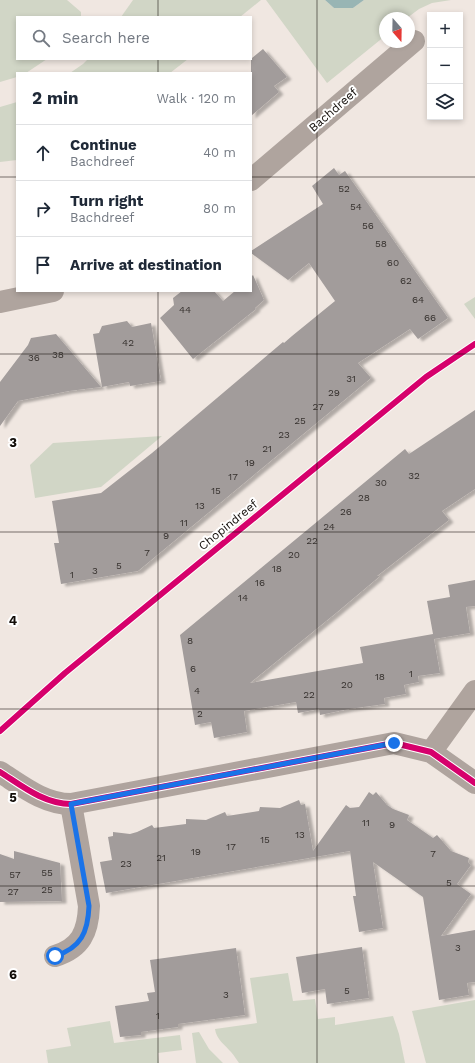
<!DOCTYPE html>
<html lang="en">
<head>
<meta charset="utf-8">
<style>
  :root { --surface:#fff; --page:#f6f6f7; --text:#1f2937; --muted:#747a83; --line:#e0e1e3 }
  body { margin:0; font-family:"Work Sans",sans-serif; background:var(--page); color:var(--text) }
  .controls { position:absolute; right:12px; top:12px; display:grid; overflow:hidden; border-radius:0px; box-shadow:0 2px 6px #0003 }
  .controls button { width:36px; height:36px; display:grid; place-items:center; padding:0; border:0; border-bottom:1px solid var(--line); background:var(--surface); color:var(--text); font:20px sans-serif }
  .compass { position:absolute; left:379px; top:12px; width:36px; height:36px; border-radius:50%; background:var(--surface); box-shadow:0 2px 6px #0003; rotate:160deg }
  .stop { position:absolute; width:12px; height:12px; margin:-9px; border:3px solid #1a73e8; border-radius:50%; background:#fff }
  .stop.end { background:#1a73e8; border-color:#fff; box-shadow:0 1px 4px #0008 }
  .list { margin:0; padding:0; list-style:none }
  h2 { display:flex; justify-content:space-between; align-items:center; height:52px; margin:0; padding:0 16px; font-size:17px }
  h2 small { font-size:13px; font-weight:400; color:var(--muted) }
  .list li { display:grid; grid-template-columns:26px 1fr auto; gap:12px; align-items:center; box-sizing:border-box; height:56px; padding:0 16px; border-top:1px solid var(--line) }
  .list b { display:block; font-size:15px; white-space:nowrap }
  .list p { margin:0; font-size:13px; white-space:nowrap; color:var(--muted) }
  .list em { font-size:13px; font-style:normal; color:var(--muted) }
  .icon { flex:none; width:22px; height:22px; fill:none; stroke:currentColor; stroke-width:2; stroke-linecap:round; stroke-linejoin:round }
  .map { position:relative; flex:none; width:475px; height:1063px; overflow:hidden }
  .search { position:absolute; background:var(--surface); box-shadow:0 2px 6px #0003; left:16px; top:16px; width:236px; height:44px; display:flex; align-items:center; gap:10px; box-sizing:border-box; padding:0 14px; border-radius:0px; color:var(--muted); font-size:15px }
  .panel { position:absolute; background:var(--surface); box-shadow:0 2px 6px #0003; left:16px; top:72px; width:236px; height:220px; border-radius:0px }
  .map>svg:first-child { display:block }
</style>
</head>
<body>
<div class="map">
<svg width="475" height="1063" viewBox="0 0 475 1063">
  <defs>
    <filter id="shadow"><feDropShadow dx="4.5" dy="2.5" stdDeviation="1" flood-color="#0004"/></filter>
  </defs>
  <rect width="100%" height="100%" fill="#f0e7e1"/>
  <!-- green -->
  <g fill="#d1d6c6">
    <polygon points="0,0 67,0 81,12 81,17 17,17 17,59 47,59 26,73 17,73 17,77 0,82"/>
    <polygon points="133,0 261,0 240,17 121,17"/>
    <polygon points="266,0 325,0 334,8 353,8 364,0 451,0 432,3 419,9 407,18 385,18 385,36 327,83"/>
    <polygon points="88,59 188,59 170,73 70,73 83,64"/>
    <polygon points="17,102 17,160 0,162 0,107"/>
    <polygon points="475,297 475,319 464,304"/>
    <polygon points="162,436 101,487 35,498 30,465 53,443"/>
    <path d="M 288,973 L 293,1001 L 315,999 L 318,1019 L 335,1017 L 335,1025 L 393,1016 L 399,1034 L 405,1063 L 239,1063 C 236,1059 234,1055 231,1052 C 225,1045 216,1039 215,1029 L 257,1023 L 250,978 Z"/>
    <polygon points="475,1000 475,1063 426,1063 412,1011"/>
    <polygon points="110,1021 114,1043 180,1035 182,1050 158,1053 159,1063 48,1063 46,1050 71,1046 67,1028"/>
    <polygon points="199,1032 209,1049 223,1063 196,1063 192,1033"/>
  </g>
  <!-- water -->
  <polygon fill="#98b5b4" points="325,0 364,0 353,8 334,8"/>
  <!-- building -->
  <g fill="#a29c9b" filter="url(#shadow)">
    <polygon points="263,49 287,77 274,86 279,92 251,116 251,57 252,58"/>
    <polygon points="334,168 339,175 345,171 448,318 418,339 410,329 358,363 371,378 138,571 61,584 54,543 59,543 52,501 101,493 152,453 283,342 284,343 292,336 335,301 309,263 288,280 251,253 251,251 323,204 312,186"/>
    <polygon points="253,275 264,300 255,308 256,309 193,359 160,318 174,305 173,298 182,291 214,291 223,301 235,291 251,291 251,277"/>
    <polygon points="127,321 132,327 151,323 161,381 130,386 129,382 102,387 93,334 99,333 102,326"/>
    <polygon points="56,334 101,387 69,391 18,401 0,426 0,382 28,345 31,338"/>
    <polygon points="475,410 475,489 442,511 449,520 377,576 380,576 336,613 250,683 363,663 360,647 433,634 427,601 450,597 448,585 475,580 475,606 466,607 470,633 434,639 440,673 418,676 419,682 404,685 406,694 384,698 385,704 349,709 320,715 319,709 298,713 296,702 244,711 247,732 214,738 211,722 195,725 180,635 405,449 409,454"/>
    <polygon points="369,792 373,795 376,792 387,805 393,809 409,815 407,820 433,838 437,835 451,851 469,858 468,862 471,865 457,884 471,894 441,936 475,930 475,982 467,983 469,995 439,1000 423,897 373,862 383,928 359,932 353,896 356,896 350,851 106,893 100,862 112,860 108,837 113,836 113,832 130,834 137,832 152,825 154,828 186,824 186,819 206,820 225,812 227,816 259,811 260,807 280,808 299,800 301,805 305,804 313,851 346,805 350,808 359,807"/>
    <polygon points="14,851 60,863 62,901 0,902 0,854 14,859"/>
    <polygon points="362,947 369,998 327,1004 325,989 302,993 296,957"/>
    <polygon points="236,948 245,1015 178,1024 178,1027 141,1032 141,1035 120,1037 115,1006 149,1001 147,993 155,992 150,960"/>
  </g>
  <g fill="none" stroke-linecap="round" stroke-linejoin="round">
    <!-- street -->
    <g stroke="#afa49e" stroke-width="22">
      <polyline points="251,180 414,41"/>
      <polyline points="0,302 53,291"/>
      <polyline points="431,752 475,691"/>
      <path d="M 0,772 C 22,786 44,804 71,804 L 394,743 L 431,752 L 475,783"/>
      <path d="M 55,956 C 81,948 88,932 89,906 L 71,804"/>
    </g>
    <defs>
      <g id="cycleway">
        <polyline points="0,731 65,673 426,377 475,344"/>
        <path d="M 0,772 C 22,786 44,804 71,804 L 394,743 L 431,752 L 475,783"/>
      </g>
    </defs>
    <!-- cycleway casing -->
    <use href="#cycleway" stroke="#fff" stroke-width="8"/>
    <!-- cycleway -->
    <use href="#cycleway" stroke="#d6006c" stroke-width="6"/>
  </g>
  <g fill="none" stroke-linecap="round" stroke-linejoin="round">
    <!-- route -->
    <path stroke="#1a73e8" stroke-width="5" d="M 55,956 C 81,948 88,932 89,906 L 71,804 L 394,743"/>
  </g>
  <!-- grid -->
  <path fill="none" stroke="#120d09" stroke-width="1" stroke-opacity="0.55" d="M 158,0 L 158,17M 317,0 L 317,1063M 158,59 L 158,73M 0,177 L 17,177M 251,177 L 475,177M 158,291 L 158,1063M 0,354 L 475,354M 0,532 L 475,532M 0,709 L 475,709M 0,886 L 475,886"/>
  <g text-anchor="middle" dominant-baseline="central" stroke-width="4" stroke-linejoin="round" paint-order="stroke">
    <!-- number labels -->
    <g font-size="10" fill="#36312e">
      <text x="344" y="188">52</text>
      <text x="356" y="206">54</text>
      <text x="368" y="225">56</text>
      <text x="381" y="243">58</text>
      <text x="393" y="262">60</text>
      <text x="406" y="280">62</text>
      <text x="418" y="299">64</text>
      <text x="185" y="309">44</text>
      <text x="430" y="317">66</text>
      <text x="128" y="342">42</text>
      <text x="58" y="354">38</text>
      <text x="34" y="357">36</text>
      <text x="351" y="378">31</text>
      <text x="334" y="392">29</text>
      <text x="318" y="406">27</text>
      <text x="300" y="420">25</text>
      <text x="284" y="434">23</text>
      <text x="267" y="448">21</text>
      <text x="250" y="462">19</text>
      <text x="414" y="475">32</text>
      <text x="233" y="476">17</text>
      <text x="381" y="482">30</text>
      <text x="216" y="490">15</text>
      <text x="364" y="497">28</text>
      <text x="200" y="505">13</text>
      <text x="346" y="511">26</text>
      <text x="184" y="522">11</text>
      <text x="329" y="526">24</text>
      <text x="166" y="535">9</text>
      <text x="312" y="540">22</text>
      <text x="147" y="552">7</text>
      <text x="294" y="554">20</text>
      <text x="119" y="565">5</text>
      <text x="277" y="568">18</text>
      <text x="95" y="570">3</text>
      <text x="72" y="574">1</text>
      <text x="260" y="582">16</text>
      <text x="243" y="597">14</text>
      <text x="190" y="640">8</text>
      <text x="193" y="668">6</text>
      <text x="411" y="673">1</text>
      <text x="380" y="676">18</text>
      <text x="347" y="684">20</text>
      <text x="197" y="690">4</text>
      <text x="309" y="694">22</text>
      <text x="200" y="713">2</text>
      <text x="366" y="822">11</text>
      <text x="392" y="824">9</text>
      <text x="300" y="834">13</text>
      <text x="265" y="839">15</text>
      <text x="231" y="846">17</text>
      <text x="196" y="851">19</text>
      <text x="433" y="853">7</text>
      <text x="161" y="857">21</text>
      <text x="126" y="863">23</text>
      <text x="47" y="872">55</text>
      <text x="15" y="874">57</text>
      <text x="449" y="882">5</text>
      <text x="47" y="889">25</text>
      <text x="13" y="891">27</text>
      <text x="458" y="947">3</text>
      <text x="347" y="990">5</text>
      <text x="226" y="994">3</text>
      <text x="158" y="1015">1</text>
    </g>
    <!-- street labels -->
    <g font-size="12" fill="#120d09" stroke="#fff">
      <text transform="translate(333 110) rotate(-41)">Bachdreef</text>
      <text transform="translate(228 525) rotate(-39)">Chopindreef</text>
    </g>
  </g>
  <g font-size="13" text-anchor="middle" font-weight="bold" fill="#120d09" stroke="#fff" stroke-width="4" stroke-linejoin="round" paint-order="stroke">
    <text x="13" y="447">3</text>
    <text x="13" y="625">4</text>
    <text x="13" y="802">5</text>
    <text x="13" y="979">6</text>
  </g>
</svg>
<div class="controls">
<button>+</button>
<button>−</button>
<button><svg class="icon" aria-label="layers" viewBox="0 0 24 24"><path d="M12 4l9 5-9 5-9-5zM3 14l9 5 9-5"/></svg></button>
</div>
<svg class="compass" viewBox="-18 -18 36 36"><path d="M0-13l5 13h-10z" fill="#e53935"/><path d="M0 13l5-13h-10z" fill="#747a83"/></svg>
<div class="stop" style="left:55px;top:956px"></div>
<div class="stop end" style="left:394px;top:743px"></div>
<div class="search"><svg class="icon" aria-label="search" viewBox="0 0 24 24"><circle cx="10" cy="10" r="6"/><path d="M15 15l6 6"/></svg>Search here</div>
<section class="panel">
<h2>2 min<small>Walk · 120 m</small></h2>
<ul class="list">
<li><svg class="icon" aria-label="ahead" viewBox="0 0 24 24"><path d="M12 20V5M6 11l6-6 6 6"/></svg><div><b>Continue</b><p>Bachdreef</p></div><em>40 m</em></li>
<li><svg class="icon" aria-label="right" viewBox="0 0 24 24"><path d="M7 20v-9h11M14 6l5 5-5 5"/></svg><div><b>Turn right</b><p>Bachdreef</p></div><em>80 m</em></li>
<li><svg class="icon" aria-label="arrive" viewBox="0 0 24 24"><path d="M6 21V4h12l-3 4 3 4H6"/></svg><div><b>Arrive at destination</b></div></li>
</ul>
</section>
</div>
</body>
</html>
